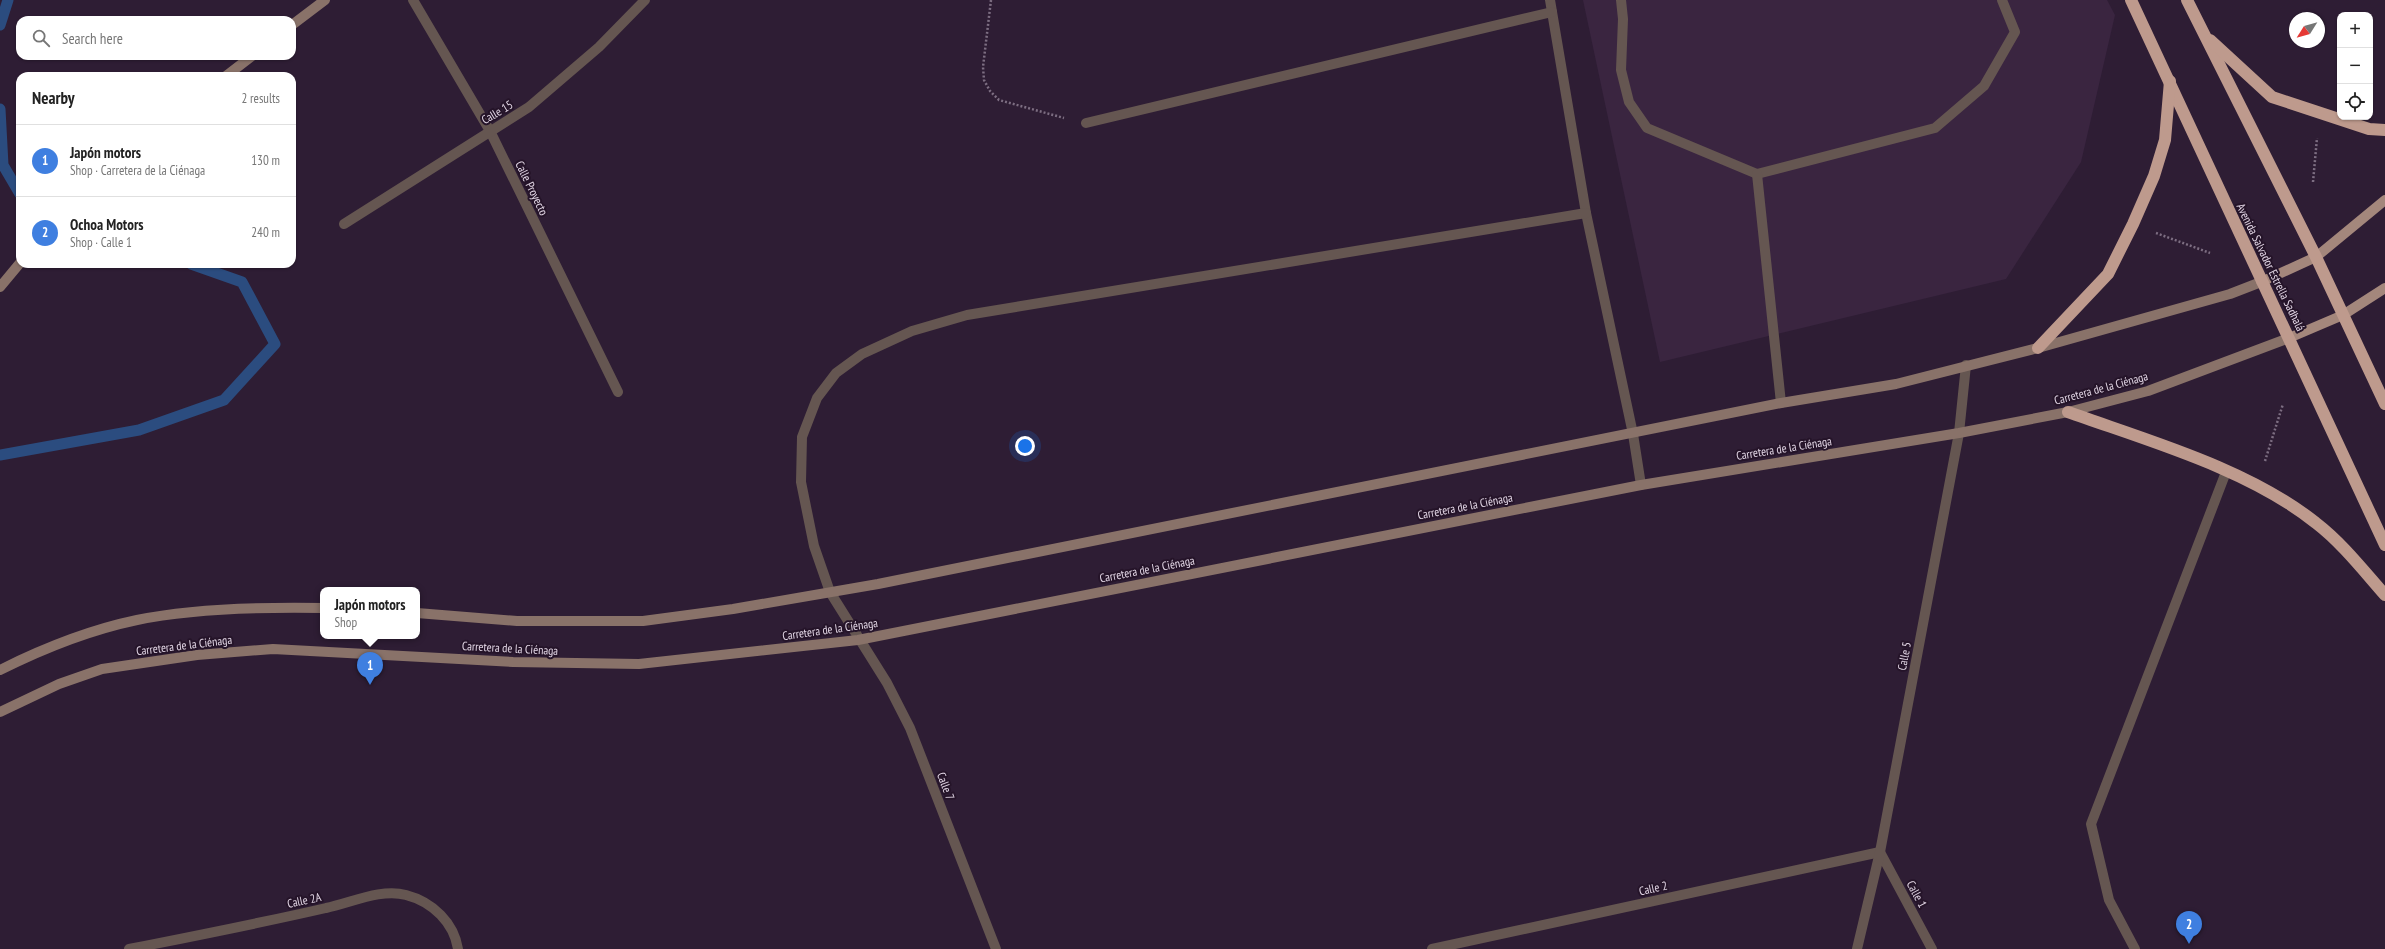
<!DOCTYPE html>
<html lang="en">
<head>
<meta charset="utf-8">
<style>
  :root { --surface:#fff; --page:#f2f2f2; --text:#222; --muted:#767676; --line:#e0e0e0; --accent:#db2777 }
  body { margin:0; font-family:"PT Sans Narrow",sans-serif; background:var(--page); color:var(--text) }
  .controls { position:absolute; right:12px; top:12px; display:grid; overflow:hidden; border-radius:8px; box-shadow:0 1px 3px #0004 }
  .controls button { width:36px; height:36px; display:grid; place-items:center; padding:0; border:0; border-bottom:1px solid var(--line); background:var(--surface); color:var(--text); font:20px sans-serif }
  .compass { position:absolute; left:2289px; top:12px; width:36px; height:36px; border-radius:50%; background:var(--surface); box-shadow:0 1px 3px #0004; rotate:233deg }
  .you { position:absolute; left:1025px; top:446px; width:14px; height:14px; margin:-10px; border:3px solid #fff; border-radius:50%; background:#1a73e8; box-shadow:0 0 0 6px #1a73e833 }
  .badge { display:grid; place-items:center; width:26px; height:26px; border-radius:50%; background:var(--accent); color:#fff; font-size:13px; font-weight:700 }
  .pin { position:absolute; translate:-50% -33px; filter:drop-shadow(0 1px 2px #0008) }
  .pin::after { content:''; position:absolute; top:21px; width:14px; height:12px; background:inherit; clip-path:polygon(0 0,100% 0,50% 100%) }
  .popup { position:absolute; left:320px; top:587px; width:100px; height:52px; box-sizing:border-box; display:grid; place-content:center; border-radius:8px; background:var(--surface); filter:drop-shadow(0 1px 3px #0005); font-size:13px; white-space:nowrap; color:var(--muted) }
  .popup b { font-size:15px; color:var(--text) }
  .popup::after { content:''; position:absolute; left:50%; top:100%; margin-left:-8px; border:8px solid transparent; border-top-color:var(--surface) }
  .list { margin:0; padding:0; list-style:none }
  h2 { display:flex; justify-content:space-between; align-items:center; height:52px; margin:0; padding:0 16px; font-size:17px }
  h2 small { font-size:13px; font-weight:400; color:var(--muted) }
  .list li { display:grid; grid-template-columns:26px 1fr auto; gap:12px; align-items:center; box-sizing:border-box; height:72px; padding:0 16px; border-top:1px solid var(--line) }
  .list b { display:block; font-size:15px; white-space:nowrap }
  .list p { margin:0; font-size:13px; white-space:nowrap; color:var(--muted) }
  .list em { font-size:13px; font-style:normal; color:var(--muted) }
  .icon { flex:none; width:22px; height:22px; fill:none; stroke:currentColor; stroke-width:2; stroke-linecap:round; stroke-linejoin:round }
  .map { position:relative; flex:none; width:2385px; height:949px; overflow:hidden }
  .search { position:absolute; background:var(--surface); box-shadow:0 1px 3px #0004; left:16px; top:16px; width:280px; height:44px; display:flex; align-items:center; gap:10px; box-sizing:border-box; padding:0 14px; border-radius:12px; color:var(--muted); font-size:15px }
  .panel { position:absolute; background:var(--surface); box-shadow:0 1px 3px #0004; left:16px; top:72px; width:280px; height:196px; border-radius:12px }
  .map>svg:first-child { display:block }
</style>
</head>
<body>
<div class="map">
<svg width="2385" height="949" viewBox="0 0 2385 949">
  <rect width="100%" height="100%" fill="#2e1d34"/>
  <!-- built -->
  <polygon fill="#3a2540" points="1583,0 2107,0 2115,15 2081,162 2006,279 1660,362"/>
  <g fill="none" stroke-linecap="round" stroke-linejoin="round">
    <!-- stream -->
    <g stroke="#2b4c7f" stroke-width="11">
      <polyline points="0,25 8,0"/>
      <polyline points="0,109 3,165 20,194"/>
      <polyline points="0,455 139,430 224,400 275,344 242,282 191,264"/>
    </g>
    <!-- path -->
    <g stroke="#7d6e82" stroke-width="2.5" stroke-dasharray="2 2" stroke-linecap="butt">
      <polyline points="991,0 983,67 984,80 990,91 999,100 1064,118"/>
      <polyline points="2313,182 2317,138"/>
      <polyline points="2156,233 2210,253"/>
      <polyline points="2265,461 2283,404"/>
    </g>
    <!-- lane -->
    <g stroke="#655651" stroke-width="10">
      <polyline points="1621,0 1623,19 1621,70 1629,102 1647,128 1757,174 1935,128 1984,86 2015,32 2002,0"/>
      <polyline points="1757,174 1781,403"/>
      <polyline points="2135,949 2109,900 2091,824 2226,472"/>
    </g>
    <!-- street -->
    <g stroke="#655651" stroke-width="10">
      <polyline points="413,0 490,131 618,392"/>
      <polyline points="1550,0 1586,213 1633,434 1641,485"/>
      <polyline points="1086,123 1552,12"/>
      <polyline points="344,224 529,107 599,47 645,0"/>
      <path d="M 129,949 C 195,936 261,923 326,908 C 351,903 381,888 406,895 C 433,902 454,923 458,949"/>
      <polyline points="996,949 910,728 887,683 830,592 814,546 801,482 802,437 817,398 836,373 862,354 912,331 967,315 1586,213"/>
      <polyline points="1432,949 1880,852 1932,949"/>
      <polyline points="1857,949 1880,852 1959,433 1966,365"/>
    </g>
    <!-- secondary -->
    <g stroke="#897269" stroke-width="10">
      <polyline points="292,25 325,0"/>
      <polyline points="226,76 252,56"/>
      <polyline points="0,287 20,263"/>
      <polyline points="417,613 517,621 643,621 733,609 878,584 1781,403 1896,384 2038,348 2230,294 2261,282"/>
      <path d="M 0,670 C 44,648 89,630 137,620 C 195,608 264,607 323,608"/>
      <polyline points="0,712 59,684 102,669 197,655 273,649 513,662 639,664 858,640 1641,485 1959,433 2068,412 2148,391 2289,338"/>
    </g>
    <!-- primary -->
    <g stroke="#a4877c" stroke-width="10">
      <polyline points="2261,282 2316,257 2385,200"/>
      <polyline points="2289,338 2343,315 2385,288"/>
    </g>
    <!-- highway -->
    <g stroke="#be9a8d" stroke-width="12">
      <polyline points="2131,0 2385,545"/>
      <polyline points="2187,0 2316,257 2385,404"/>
      <polyline points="2210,40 2272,97 2369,129 2385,130"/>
      <polyline points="2038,348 2108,274 2133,224 2154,176 2165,140 2170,81"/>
      <path d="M 2068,412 C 2149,441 2249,469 2316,523 C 2342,543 2363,570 2385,595"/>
    </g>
  </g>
  <g text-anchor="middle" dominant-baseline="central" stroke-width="4" stroke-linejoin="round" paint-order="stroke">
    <!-- street labels -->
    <g font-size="12" fill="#e2d6e5" stroke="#251429">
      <text transform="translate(497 112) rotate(-31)">Calle 15</text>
      <text transform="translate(532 188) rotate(64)">Calle Proyecto</text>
      <text transform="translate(2271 267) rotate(64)">Avenida Salvador Estrella Sadhalá</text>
      <text transform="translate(2101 388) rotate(-15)">Carretera de la Ciénaga</text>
      <text transform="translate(1784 448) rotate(-9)">Carretera de la Ciénaga</text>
      <text transform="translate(1465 506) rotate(-11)">Carretera de la Ciénaga</text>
      <text transform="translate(1147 569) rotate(-11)">Carretera de la Ciénaga</text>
      <text transform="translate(830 629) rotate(-8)">Carretera de la Ciénaga</text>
      <text transform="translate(184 645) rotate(-7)">Carretera de la Ciénaga</text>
      <text transform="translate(510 648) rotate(3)">Carretera de la Ciénaga</text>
      <text transform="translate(1904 656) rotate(-79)">Calle 5</text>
      <text transform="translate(946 786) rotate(69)">Calle 7</text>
      <text transform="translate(1653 888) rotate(-12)">Calle 2</text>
      <text transform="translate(1917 894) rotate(62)">Calle 1</text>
      <text transform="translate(304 900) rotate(-12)">Calle 2A</text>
    </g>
  </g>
</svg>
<div class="controls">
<button>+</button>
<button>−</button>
<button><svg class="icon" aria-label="locate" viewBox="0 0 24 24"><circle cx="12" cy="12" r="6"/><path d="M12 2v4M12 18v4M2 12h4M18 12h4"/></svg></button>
</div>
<svg class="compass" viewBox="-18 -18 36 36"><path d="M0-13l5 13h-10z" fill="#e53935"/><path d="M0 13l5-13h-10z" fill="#767676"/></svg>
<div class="you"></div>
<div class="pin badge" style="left:370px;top:685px;background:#3f7fe0">1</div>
<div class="popup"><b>Japón motors</b>Shop</div>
<div class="pin badge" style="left:2189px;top:944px;background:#3f7fe0">2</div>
<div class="search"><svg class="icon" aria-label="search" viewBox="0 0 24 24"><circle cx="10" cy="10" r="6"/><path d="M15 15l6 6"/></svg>Search here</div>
<section class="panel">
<h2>Nearby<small>2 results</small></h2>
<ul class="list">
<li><span class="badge" style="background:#3f7fe0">1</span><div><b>Japón motors</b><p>Shop · Carretera de la Ciénaga</p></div><em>130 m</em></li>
<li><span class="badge" style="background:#3f7fe0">2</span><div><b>Ochoa Motors</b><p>Shop · Calle 1</p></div><em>240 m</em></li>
</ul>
</section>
</div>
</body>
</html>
